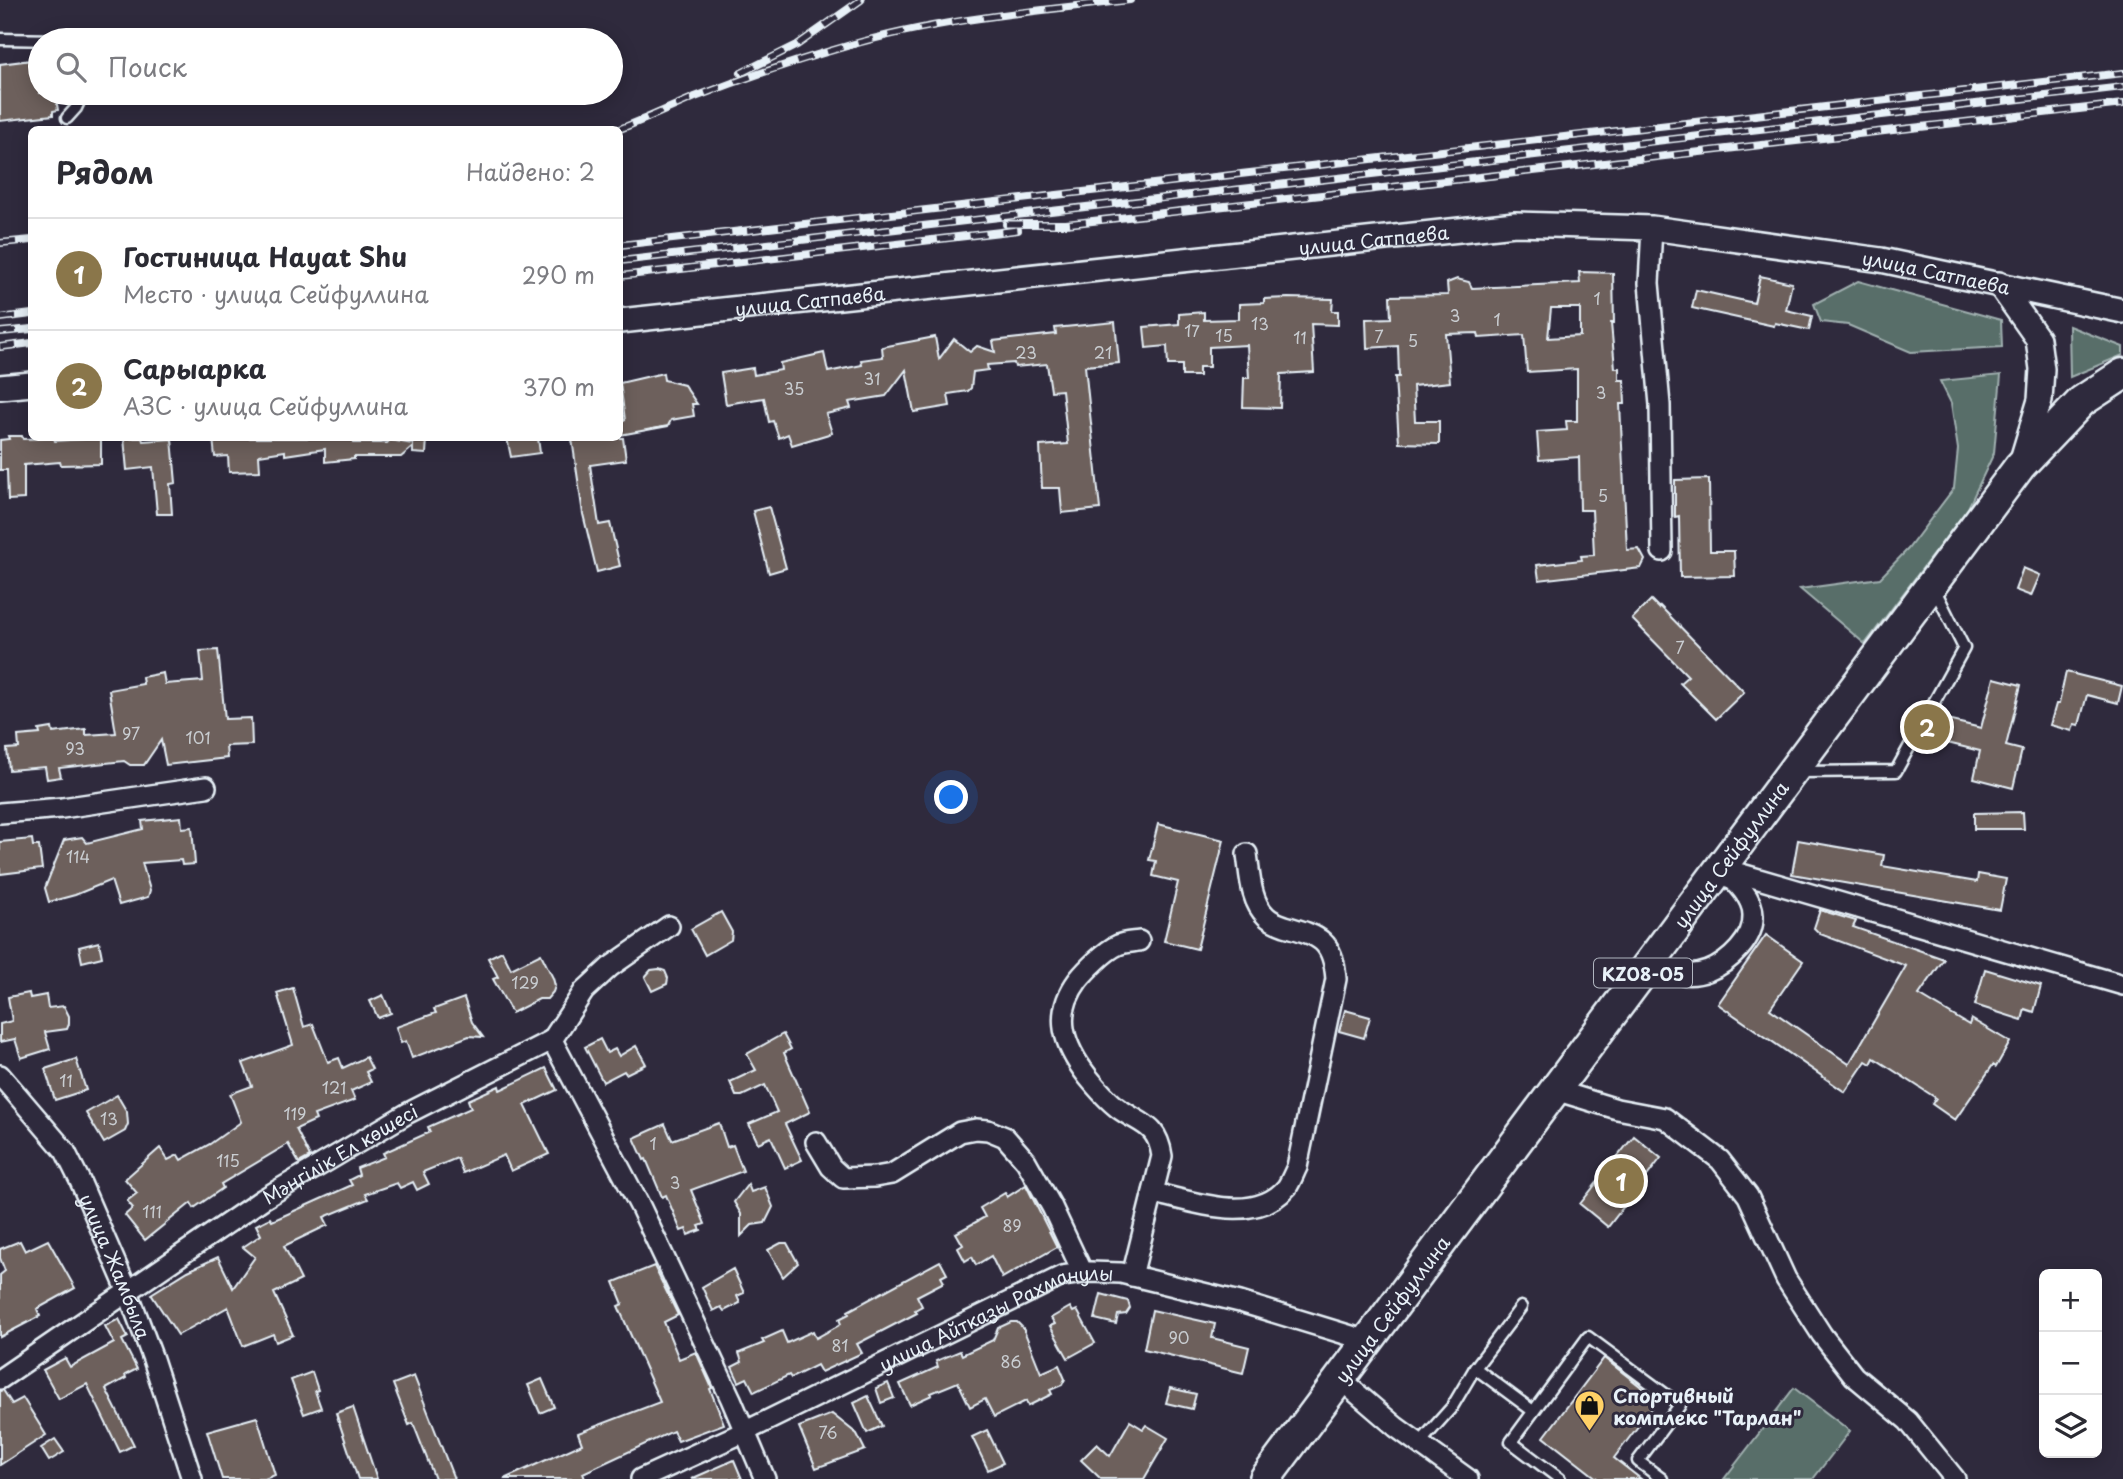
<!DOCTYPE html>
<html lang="ru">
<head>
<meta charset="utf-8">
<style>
  :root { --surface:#fff; --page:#f7f7f7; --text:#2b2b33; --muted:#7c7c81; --line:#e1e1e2; --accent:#8a764a }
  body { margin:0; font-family:"Playpen Sans",sans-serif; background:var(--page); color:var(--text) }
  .controls { position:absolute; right:21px; bottom:21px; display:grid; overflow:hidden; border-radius:10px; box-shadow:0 4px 18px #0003 }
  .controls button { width:63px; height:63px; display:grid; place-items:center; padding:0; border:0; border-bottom:2px solid var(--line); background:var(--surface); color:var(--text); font:35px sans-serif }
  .you { position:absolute; left:952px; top:798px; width:24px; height:24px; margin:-18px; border:5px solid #fff; border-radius:50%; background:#1a73e8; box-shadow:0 0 0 10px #1a73e833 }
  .badge { display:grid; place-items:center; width:46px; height:46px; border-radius:50%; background:var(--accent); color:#fff; font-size:23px; font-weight:700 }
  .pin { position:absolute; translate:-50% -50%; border:4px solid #fff; box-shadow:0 2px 7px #0006 }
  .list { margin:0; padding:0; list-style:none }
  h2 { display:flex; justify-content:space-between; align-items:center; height:91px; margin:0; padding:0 28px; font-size:30px }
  h2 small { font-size:23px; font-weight:400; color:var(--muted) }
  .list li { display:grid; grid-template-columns:46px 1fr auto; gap:21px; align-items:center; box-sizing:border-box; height:112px; padding:0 28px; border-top:2px solid var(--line) }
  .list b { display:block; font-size:26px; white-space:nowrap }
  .list p { margin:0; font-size:23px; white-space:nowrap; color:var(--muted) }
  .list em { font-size:23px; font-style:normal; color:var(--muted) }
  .icon { flex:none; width:38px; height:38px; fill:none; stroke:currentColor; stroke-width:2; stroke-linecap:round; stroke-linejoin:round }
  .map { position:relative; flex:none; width:2123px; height:1479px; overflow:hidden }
  .search { position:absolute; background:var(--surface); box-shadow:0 4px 18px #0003; left:28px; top:28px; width:595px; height:77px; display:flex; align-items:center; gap:18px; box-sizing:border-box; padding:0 24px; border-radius:38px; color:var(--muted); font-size:26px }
  .panel { position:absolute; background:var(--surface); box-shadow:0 4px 18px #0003; left:28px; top:126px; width:595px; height:315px; border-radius:10px }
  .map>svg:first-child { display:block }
</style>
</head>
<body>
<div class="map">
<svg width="2123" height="1479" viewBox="0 0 2123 1479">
  <rect width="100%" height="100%" fill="#2f2a3d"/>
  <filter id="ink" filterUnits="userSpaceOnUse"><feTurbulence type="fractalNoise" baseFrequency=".0143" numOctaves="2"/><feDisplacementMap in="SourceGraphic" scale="14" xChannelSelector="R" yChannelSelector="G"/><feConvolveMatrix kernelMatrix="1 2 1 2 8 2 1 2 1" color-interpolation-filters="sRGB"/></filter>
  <g filter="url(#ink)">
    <!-- green -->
    <g fill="#596e69" stroke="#a0b0b0" stroke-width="2">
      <polygon points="1858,281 2001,320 2002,347 1911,352 1848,325 1821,322 1814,304"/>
      <polygon points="2069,326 2123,347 2123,355 2070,377"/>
      <polygon points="2001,375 1994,453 1968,508 1865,644 1800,589 1880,578 1908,549 1954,488 1958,449 1951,403 1940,381"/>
      <polygon points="1794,1388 1850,1431 1813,1479 1724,1479"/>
    </g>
    <!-- building -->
    <g fill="#6d615c" stroke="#e8f1f8" stroke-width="2" fill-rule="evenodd">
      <polygon points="40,59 40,93 55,93 58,110 53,111 53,115 0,121 0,64"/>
      <path d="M 1579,272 L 1613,273 L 1614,323 L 1611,323 L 1615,368 L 1619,368 L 1619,380 L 1624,380 L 1625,404 L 1620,404 L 1627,550 L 1639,549 L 1645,560 L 1641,568 L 1539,580 L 1537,565 L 1582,560 L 1581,556 L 1594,555 L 1592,510 L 1580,510 L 1579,457 L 1539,460 L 1537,432 L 1567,430 L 1566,421 L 1577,421 L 1577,369 L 1527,372 L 1524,335 L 1479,338 L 1478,333 L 1446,334 L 1450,382 L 1413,386 L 1415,421 L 1439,421 L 1439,444 L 1399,443 L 1395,377 L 1399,377 L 1398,346 L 1367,348 L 1366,319 L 1391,318 L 1390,296 L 1448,295 L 1447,283 L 1457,279 L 1469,282 L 1472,288 L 1580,283 ZM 1551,308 L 1580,308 L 1580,336 L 1548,338 Z"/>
      <polygon points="1760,276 1792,283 1786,310 1812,316 1809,330 1775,323 1774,326 1692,308 1696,290 1754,303"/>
      <polygon points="1288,298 1333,299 1332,311 1338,311 1338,325 1311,324 1314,372 1281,374 1280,408 1243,407 1244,378 1249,378 1247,345 1209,347 1209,367 1199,367 1199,376 1182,376 1182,365 1168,365 1167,346 1146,348 1144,327 1179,324 1179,314 1204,312 1204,320 1239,319 1239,304 1264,303 1264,299"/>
      <polygon points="1115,322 1119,363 1085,366 1100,509 1062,513 1060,488 1042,488 1040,446 1068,444 1062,390 1051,391 1047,364 1015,367 1014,363 987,365 988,370 973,372 971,388 968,391 948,394 950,406 914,412 906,370 886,396 849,402 851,408 826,414 832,433 792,445 788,434 779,438 773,421 769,422 764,398 726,404 721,373 753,368 754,375 781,370 780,363 824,353 828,372 862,365 861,360 883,357 882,347 935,337 939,359 954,339 970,352 977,346 995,352 993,341 1056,334 1055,328"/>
      <polygon points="663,373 664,380 684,385 697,404 692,404 694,416 671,420 668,426 620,435 620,420 625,420 620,383"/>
      <polygon points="8,436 22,436 23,439 54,438 55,441 101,438 101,464 61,465 60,462 24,465 24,499 8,500 7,470 0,470 0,440 9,439"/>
      <polygon points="124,438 142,438 143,441 172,439 176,483 170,484 172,514 157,514 153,467 127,470"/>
      <polygon points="213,438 353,438 354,443 387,443 390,440 413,444 413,438 427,438 426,454 413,453 413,447 401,457 354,457 354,459 325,462 325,449 285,455 285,451 259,455 260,471 229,472 228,456 215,457"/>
      <polygon points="507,438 538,438 540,453 511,457"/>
      <polygon points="584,438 623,438 626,460 590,465 599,525 610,523 620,566 597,572 583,514 572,439"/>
      <polygon points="1709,479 1710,551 1734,551 1735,576 1680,577 1679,516 1675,517 1675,480"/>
      <polygon points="769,507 786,568 769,573 753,511"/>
      <polygon points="2023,568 2040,575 2031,596 2015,590"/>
      <polygon points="1651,600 1659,608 1660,606 1744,692 1716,719 1680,683 1688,676 1632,619"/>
      <polygon points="218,650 225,719 251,718 252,745 226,746 227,758 166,765 161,740 144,765 130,765 124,761 59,768 61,777 47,779 45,767 9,770 7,749 19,748 18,736 40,734 39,730 52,728 53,733 86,729 86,735 116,733 109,690 143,684 142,677 163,673 165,684 203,681 200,651"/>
      <polygon points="2066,672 2122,686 2118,703 2087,695 2079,725 2074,724 2072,731 2050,725 2056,704 2059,704"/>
      <polygon points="1994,678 2021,685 2006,746 2022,750 2013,788 1974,778 1980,751 1927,738 1935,717 1981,728"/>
      <polygon points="2023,812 2024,829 1974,829 1974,813"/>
      <polygon points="181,817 182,828 192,827 195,864 182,865 181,860 142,863 150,890 148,897 119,905 111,880 75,895 49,902 45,888 64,840 82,837 87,843 143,829 142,821"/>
      <polygon points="1158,824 1224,840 1197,949 1164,941 1178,882 1153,876 1156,861 1149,860"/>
      <polygon points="32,839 33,846 39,846 42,869 0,874 0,842"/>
      <polygon points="1798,840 1884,855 1882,866 1977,882 1978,874 2006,879 2000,910 1792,874"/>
      <polygon points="1820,910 1856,921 1853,927 1944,959 1919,995 1969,1025 1971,1019 2010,1042 1996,1067 1993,1065 1955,1120 1932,1104 1936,1098 1874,1058 1871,1064 1866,1061 1845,1092 1718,1004 1766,935 1803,961 1770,1009 1849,1064 1906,966 1820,934 1814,928"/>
      <polygon points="721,912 732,932 731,940 705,955 691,929"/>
      <polygon points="99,942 102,957 82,962 79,947"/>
      <polygon points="502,951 511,969 541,954 553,978 555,986 553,992 547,999 539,999 512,1013 493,979 498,977 488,958"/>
      <polygon points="659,969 665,971 668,978 667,984 652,991 645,977 651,970"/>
      <polygon points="1985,969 2041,986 2034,1012 2025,1009 2022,1020 1975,1005"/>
      <polygon points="293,988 304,1027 313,1024 328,1062 339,1058 343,1068 366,1057 372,1069 366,1072 371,1082 351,1091 355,1100 314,1115 316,1120 296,1129 310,1157 299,1163 288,1144 221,1184 223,1188 194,1208 191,1203 145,1240 125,1215 133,1208 127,1201 137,1193 125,1179 160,1148 168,1160 178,1155 181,1160 210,1144 241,1122 230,1094 252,1086 243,1063 293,1045 277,993"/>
      <polygon points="29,993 30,998 46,995 48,1008 64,1006 69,1016 69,1024 67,1029 45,1032 50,1049 21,1058 15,1039 0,1042 0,1024 12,1021 8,997"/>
      <polygon points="383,995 391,1013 378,1018 370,1001"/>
      <polygon points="464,998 472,1022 483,1037 469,1036 412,1058 406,1041 401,1043 396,1027 436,1013 434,1009"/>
      <polygon points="1345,1010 1370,1017 1364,1038 1339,1031"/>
      <polygon points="783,1034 791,1049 784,1053 810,1112 785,1124 802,1160 785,1168 771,1137 758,1143 749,1124 777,1112 765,1085 742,1096 736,1096 730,1082 756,1070 747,1054"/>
      <polygon points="600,1039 607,1053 615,1049 619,1056 636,1046 646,1064 626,1074 624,1071 603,1082 585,1047"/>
      <polygon points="76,1059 86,1090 55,1100 45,1069"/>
      <polygon points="546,1068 557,1090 525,1105 549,1154 511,1171 504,1155 463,1173 457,1158 423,1172 429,1184 417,1190 413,1182 400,1188 397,1183 365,1194 368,1199 324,1217 328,1225 284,1246 301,1280 274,1293 293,1335 276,1342 273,1334 243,1346 228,1307 178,1335 151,1294 188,1271 218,1257 233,1288 255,1257 243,1247 261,1235 256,1225 270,1218 272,1221 352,1185 349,1180 359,1175 357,1168 385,1157 383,1153 430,1132 428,1127 471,1108 468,1100 499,1086 500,1090"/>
      <polygon points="117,1095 127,1112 128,1124 125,1131 104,1143 86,1113"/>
      <polygon points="719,1123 727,1147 733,1145 743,1171 691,1190 705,1224 699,1226 701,1230 688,1235 686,1229 681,1231 666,1195 662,1197 646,1159 644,1160 634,1138 665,1124 672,1140"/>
      <polygon points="1634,1136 1661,1158 1608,1227 1580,1204"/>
      <polygon points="748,1184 751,1192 765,1187 773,1207 765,1223 752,1225 741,1236 741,1214 734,1202"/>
      <polygon points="1026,1185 1057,1247 1002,1278 991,1256 976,1265 972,1257 965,1261 958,1248 963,1245 956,1233 985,1217 980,1208 1005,1193 1007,1197"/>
      <polygon points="48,1240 75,1288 37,1309 40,1316 0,1337 0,1275 5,1271 0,1258 0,1249 20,1241 25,1251"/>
      <polygon points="781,1243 787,1243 798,1263 783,1277 768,1250"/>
      <polygon points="940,1261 947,1274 941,1277 944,1282 917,1296 922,1306 915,1310 917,1313 857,1344 862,1353 821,1372 817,1365 791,1378 789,1375 754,1392 747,1378 739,1382 732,1367 742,1362 739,1353 764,1343 762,1340 782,1331 787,1343 813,1331 816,1338 841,1324 839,1319 849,1314 848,1311"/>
      <polygon points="654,1266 678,1315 664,1322 679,1359 696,1352 712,1388 710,1389 724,1424 678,1441 673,1431 583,1473 585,1479 504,1479 582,1444 578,1433 660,1402 618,1306 623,1304 614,1282"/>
      <polygon points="733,1269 744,1293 737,1296 740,1303 724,1311 721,1307 713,1311 702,1287"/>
      <polygon points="1101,1294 1128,1301 1130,1308 1126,1314 1118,1315 1116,1324 1095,1319"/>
      <polygon points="1070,1307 1073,1312 1077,1310 1095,1343 1068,1358 1050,1326 1055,1324 1051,1318"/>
      <polygon points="1152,1310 1215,1324 1212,1338 1249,1347 1243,1373 1144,1349"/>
      <polygon points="119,1319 128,1337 122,1340 137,1369 125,1375 126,1378 106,1389 134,1445 120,1452 87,1384 59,1399 43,1370 65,1358 70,1367 114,1343 105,1326"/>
      <polygon points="1011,1322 1017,1322 1023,1328 1041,1373 1059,1365 1065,1379 1062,1385 1050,1390 1052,1394 1028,1406 1026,1401 994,1417 985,1399 970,1407 958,1382 931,1393 932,1395 910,1405 900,1384 938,1367 936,1361 960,1351 962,1355 993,1340 998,1328"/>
      <polygon points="1604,1358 1658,1400 1614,1458 1641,1479 1598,1479 1544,1437"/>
      <polygon points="312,1372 318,1390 315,1391 321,1408 304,1414 291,1380"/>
      <polygon points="414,1376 454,1479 435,1479 413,1423 409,1425 393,1384"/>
      <polygon points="542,1379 554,1407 540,1413 528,1385"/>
      <polygon points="888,1383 894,1398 881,1403 876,1388"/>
      <polygon points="1170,1388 1196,1394 1192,1409 1166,1403"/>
      <polygon points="3,1390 12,1404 23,1398 46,1435 0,1465 0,1391"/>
      <polygon points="868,1396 882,1426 867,1433 854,1403"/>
      <polygon points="353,1407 377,1479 358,1479 336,1413"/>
      <polygon points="832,1414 857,1434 865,1450 816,1468 799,1427"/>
      <polygon points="257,1417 275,1475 265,1479 222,1479 207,1431"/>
      <polygon points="1130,1421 1143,1429 1146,1425 1168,1438 1144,1479 1101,1479 1081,1460 1097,1444 1110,1456"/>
      <polygon points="987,1430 1003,1463 988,1470 972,1437"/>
      <polygon points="55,1439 64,1452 49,1461 41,1448"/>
      <polygon points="734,1460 742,1479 691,1479"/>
    </g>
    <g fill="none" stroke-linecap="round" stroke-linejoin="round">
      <defs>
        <g id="service">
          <polyline points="0,39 58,40"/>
          <polyline points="67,118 76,108 83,93"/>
          <polyline points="1800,772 1896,771 1964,648 1934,588"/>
          <polyline points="1475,1368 1533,1411"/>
          <polyline points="1419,1444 1452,1407 1475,1368 1521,1307"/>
          <polyline points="1560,1479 1511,1442 1588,1337 1680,1405 1638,1461 1662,1479"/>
        </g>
        <g id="minor">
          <polyline points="1652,228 1649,283 1660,405 1662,551"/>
          <polyline points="0,813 62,808 206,787"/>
          <polyline points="1721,868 2123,985"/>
          <path d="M 1653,959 C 1658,963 1665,969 1671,971 C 1697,981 1722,968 1739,949 C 1747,940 1754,929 1753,915 C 1753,898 1736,882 1724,871"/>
          <polyline points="552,1040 641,1208 731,1399 765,1479"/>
          <path id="s1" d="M 0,1075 L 65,1151 L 80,1181 L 128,1292 L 153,1359 L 192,1479"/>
          <polyline points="1555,1090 1617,1109 1665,1118 1720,1160 1748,1196 1786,1279 1822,1335 1854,1376 1908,1421 1955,1479"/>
          <polyline points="816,1142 831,1167 843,1178 875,1177 892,1174 960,1132 976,1129 988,1130 1005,1137 1026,1161 1052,1207 1083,1273"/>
          <path d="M 1153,1193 C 1193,1201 1255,1226 1287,1187 C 1291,1181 1294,1173 1297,1167 L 1336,979 C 1333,940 1320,936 1285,926 C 1279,924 1271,921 1266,916 C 1250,901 1250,874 1247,854"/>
          <path d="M 1132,1276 L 1162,1156 C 1157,1123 1141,1125 1118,1108 C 1106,1099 1097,1088 1088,1077 C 1064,1046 1052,1015 1078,980 C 1086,970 1106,950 1118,945 C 1124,942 1133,942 1139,941"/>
          <path id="s2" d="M 0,1379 L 263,1199 L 408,1113 L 552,1040 L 584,991 L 610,967 L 669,926"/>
          <polyline points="1340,1379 1396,1427 1468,1479"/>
          <path id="s3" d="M 641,1479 L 744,1432 L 1062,1276 L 1090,1272 L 1121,1273 L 1240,1302 L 1368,1341"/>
        </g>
        <g id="tertiary">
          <polyline points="1999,284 2038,339 2042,369 2040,400 2021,463"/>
          <path id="s4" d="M 620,321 L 1515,224 L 1652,228 L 1881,260 L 2123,311"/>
          <polyline points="0,387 32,384"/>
        </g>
        <g id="primary">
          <path id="s5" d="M 1265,1479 L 2020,466 L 2082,401 L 2123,374"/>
        </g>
      </defs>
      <!-- service casing -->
      <use href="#service" stroke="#e8f1f8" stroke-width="15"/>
      <!-- minor casing -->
      <use href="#minor" stroke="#e8f1f8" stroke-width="24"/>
      <!-- tertiary casing -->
      <use href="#tertiary" stroke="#e8f1f8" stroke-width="28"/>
      <!-- primary casing -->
      <use href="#primary" stroke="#e8f1f8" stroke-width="35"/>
      <!-- service -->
      <use href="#service" stroke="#2f2a3d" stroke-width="10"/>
      <!-- minor -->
      <use href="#minor" stroke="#2f2a3d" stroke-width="19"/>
      <!-- tertiary -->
      <use href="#tertiary" stroke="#2f2a3d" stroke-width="23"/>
      <!-- primary -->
      <use href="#primary" stroke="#2f2a3d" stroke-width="30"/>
      <defs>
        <g id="rail">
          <polyline points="741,73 797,45 861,0"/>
          <path d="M 617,130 C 644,120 669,108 695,97 C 742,79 798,60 847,46 C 939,19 1035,11 1130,0"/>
          <polyline points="1006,224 1066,224 2123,104"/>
          <polyline points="0,243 32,240"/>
          <polyline points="620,245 2123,73"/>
          <polyline points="620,261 2123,87"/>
          <polyline points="620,276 1018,230"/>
          <polyline points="0,318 32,314"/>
          <polyline points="0,332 32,329"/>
          <polyline points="0,347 32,343"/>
        </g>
      </defs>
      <!-- rail casing -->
      <use href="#rail" stroke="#e8f1f8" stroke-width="8"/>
      <!-- rail -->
      <use href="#rail" stroke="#2f2a3d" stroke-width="5" stroke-dasharray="16" stroke-linecap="butt"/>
    </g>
  </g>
  <!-- icons -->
  <defs>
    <symbol id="shop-pin" viewBox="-11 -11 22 30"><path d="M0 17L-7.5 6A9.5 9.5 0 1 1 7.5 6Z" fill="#ffd166" stroke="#2f2a3d"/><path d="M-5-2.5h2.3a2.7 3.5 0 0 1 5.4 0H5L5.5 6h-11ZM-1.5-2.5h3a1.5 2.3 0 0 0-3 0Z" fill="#111"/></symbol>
  </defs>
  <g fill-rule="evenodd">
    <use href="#shop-pin" x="1572" y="1388" width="35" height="47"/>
  </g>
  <g text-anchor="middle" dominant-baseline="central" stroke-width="6" stroke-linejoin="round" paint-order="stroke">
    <!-- number labels -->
    <g font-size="16" fill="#c9cdd1">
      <text x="1597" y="298">1</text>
      <text x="1455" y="315">3</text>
      <text x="1497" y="319">1</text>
      <text x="1260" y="323">13</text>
      <text x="1192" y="330">17</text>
      <text x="1224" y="335">15</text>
      <text x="1379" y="336">7</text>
      <text x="1300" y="337">11</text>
      <text x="1413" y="340">5</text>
      <text x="1026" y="352">23</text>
      <text x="1103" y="352">21</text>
      <text x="872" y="378">31</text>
      <text x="794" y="388">35</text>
      <text x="1601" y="392">3</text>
      <text x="1603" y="495">5</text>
      <text x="1680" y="647">7</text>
      <text x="131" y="733">97</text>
      <text x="198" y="737">101</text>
      <text x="75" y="748">93</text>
      <text x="78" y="856">114</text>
      <text x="525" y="982">129</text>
      <text x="66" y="1080">11</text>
      <text x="334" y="1087">121</text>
      <text x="295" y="1113">119</text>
      <text x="109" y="1118">13</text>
      <text x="653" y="1143">1</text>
      <text x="228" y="1160">115</text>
      <text x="675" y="1182">3</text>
      <text x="152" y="1211">111</text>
      <text x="1012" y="1225">89</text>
      <text x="1179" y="1337">90</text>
      <text x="840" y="1345">81</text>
      <text x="1011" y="1361">86</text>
      <text x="828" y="1432">76</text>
    </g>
    <!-- shield labels -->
    <rect fill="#2f2a3d" stroke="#b0b5c0" stroke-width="2" x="1594" y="958.5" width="98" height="29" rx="5"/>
    <g font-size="18" font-weight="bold" fill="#e8f1f8">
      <text x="1643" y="973">KZ08-05</text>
    </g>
    <!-- street labels -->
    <g font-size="19" fill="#e8f1f8" stroke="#2f2a3d">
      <text stroke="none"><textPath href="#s4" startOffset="758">улица Сатпаева</textPath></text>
      <text stroke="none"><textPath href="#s4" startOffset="1325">улица Сатпаева</textPath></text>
      <text stroke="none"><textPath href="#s4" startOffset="191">улица Сатпаева</textPath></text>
      <text stroke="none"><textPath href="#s5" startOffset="779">улица Сейфуллина</textPath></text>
      <text stroke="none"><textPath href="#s2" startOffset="408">Мәңгілік Ел көшесі</textPath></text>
      <text stroke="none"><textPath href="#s1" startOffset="226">улица Жамбыла</textPath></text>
      <text stroke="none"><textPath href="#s5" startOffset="212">улица Сейфуллина</textPath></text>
      <text stroke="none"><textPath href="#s3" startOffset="392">улица Айтказы Рахманулы</textPath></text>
    </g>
    <!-- poi labels -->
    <g font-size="19" font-weight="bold" fill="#e8f1f8" stroke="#2f2a3d" text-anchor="start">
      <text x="1613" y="1395">Спортивный<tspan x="1613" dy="22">комплекс "Тарлан"</tspan></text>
    </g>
  </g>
</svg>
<div class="controls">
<button>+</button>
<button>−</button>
<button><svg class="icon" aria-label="layers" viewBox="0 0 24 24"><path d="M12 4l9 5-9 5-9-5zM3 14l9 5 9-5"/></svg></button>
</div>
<div class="you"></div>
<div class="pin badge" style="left:1621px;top:1181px">1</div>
<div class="pin badge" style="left:1927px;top:727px">2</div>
<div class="search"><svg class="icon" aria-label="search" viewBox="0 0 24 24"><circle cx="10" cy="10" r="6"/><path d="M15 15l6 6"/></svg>Поиск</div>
<section class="panel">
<h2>Рядом<small>Найдено: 2</small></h2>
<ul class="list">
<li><span class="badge">1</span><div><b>Гостиница Hayat Shu</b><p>Место · улица Сейфуллина</p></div><em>290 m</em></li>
<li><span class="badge">2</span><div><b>Сарыарка</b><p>АЗС · улица Сейфуллина</p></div><em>370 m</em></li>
</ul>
</section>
</div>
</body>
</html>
